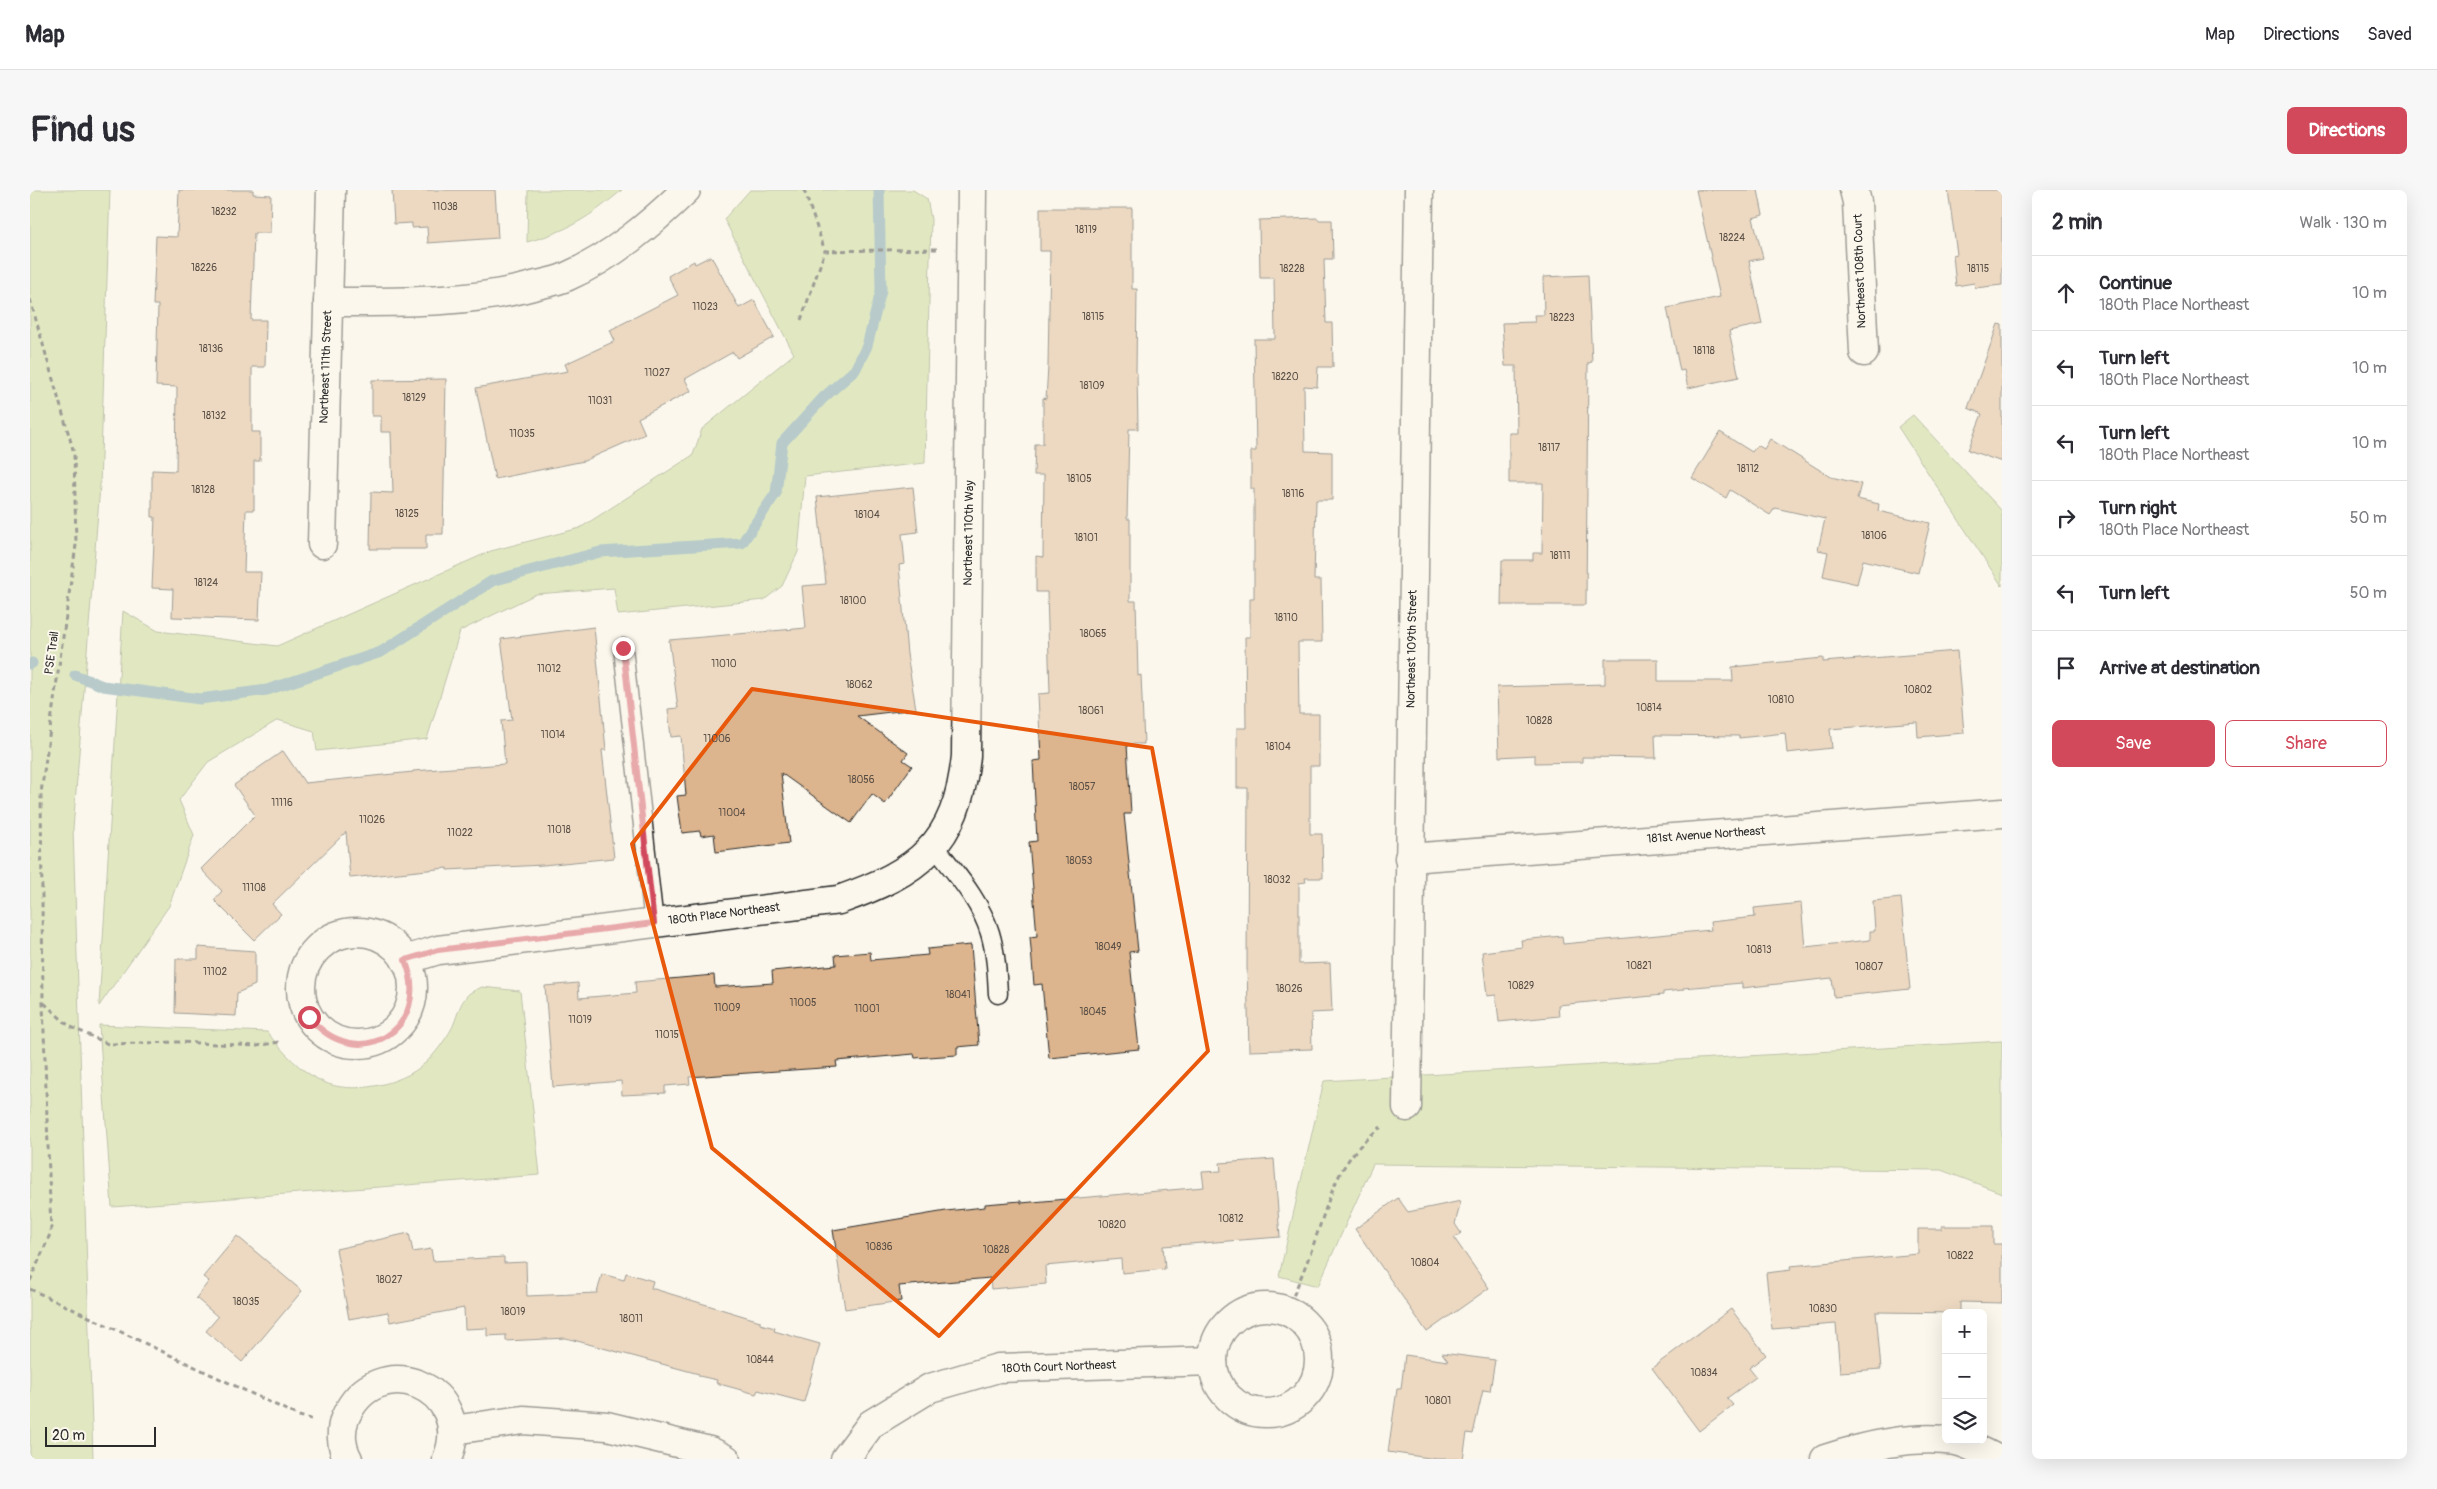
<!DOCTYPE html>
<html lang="en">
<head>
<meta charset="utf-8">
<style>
  :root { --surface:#fff; --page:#f7f7f7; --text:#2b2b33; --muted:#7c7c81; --line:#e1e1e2; --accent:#d1495b }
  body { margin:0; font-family:Pangolin,sans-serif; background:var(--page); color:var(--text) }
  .controls { position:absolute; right:15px; bottom:15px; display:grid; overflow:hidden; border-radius:8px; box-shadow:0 5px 20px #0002 }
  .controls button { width:45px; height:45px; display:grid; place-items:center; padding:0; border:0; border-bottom:1px solid var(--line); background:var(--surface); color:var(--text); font:25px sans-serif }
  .scale { position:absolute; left:15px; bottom:12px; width:111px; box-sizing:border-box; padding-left:5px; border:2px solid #2b2b2b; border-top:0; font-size:14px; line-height:18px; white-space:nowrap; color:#2b2b2b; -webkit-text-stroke:4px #fbf7ec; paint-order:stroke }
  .stop { position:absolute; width:15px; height:15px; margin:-11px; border:4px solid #d1495b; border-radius:50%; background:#fff }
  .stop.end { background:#d1495b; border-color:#fff; box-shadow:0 1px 5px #0008 }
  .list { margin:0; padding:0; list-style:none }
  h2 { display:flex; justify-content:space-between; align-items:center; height:65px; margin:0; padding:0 20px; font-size:21px }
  h2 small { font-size:16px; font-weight:400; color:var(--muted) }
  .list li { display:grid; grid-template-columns:32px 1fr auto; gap:15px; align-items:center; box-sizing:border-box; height:75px; padding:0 20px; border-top:1px solid var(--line) }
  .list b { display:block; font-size:19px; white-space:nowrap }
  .list p { margin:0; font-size:16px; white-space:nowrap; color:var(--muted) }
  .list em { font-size:16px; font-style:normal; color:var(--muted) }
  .actions { display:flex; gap:10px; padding:15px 20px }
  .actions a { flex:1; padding:11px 0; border:1px solid var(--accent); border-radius:8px; text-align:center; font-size:18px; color:var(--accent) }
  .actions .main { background:var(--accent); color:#fff }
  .icon { flex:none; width:28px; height:28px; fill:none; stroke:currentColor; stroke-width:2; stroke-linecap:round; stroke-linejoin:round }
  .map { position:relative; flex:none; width:1972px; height:1269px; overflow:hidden; border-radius:8px }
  header { display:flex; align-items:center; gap:30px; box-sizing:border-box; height:70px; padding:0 25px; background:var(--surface); border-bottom:1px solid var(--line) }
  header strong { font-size:24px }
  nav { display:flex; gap:28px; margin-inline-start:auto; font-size:18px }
  .intro { display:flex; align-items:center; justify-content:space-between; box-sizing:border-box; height:120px; padding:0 30px }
  h1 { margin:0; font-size:35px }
  .button { padding:12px 22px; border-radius:8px; background:var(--accent); color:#fff; font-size:18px; font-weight:700 }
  main { display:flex; gap:30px; padding:0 30px }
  aside { flex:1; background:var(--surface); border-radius:8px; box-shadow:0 5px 20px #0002 }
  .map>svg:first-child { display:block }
</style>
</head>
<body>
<header>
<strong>Map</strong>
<nav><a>Map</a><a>Directions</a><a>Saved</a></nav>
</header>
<div class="intro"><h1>Find us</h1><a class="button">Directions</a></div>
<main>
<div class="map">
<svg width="1972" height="1269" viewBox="0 0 1972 1269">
  <rect width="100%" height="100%" fill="#fbf7ec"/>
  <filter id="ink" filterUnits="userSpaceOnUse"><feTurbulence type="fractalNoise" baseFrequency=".02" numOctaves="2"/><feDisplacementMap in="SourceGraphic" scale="10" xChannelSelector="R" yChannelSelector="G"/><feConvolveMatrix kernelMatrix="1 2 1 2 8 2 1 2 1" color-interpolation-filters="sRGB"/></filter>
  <g filter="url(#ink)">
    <!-- green -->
    <g fill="#c1d68c" stroke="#76805c">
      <polygon points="0,0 80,0 70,296 43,639 63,1269 0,1269"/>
      <path d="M 498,0 L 592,0 C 560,27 538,41 497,52 Z"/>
      <polygon points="720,0 883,0 897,9 901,29 895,273 775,286 768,362 752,396 734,410 588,425 584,398 506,404 430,441 397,549 287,561 284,541 248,530 178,572 149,610 164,645 139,716 69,816 93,421 128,441 247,456 461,361 550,338 663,265 672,239 764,164 694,29"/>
      <polygon points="1883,225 1972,321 1972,396 1868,237"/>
      <path d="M 452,797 L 490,801 L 510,985 L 82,1017 L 69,835 L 237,842 C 252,861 271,882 293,892 C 322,905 371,895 394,874 C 404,866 416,849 422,838 C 427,828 428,817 436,807 C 439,802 446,800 452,797 Z"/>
      <polygon points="1972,851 1972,1003 1911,980 1343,974 1288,1096 1249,1086 1294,891"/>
    </g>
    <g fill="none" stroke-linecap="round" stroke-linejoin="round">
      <!-- stream -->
      <g stroke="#6693a1" stroke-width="11">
        <polyline points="0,474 2,473"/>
        <polyline points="45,485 73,496 170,509 237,500 351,462 462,391 570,362 712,353 746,303 752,253 793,208 825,180 837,156 851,101 849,0"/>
      </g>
    </g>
    <!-- building -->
    <g fill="#dcb48d" stroke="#2b2b2b">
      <polygon points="149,0 223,0 223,4 241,5 240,43 224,43 221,130 236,130 235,177 222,177 222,242 230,242 230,271 224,271 224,320 216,320 214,382 231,382 229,430 142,427 143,399 122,398 125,327 122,327 122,280 146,281 147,197 126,196 128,115 123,115 126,46 147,47"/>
      <polygon points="362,0 465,0 468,48 398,53 397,37 382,38 382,33 364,34"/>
      <polygon points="1666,0 1728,0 1733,25 1723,28 1733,68 1719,71 1732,134 1699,141 1709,187 1658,198 1654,180 1650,181 1637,118 1690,107"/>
      <polygon points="1918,0 1972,0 1972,95 1945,98 1944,93 1926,96 1923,65 1927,64"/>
      <polygon points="1010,18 1102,18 1102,99 1107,99 1106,183 1107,183 1108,239 1099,239 1097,329 1100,329 1100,411 1106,411 1108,486 1111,485 1114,554 1097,554 1101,624 1094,624 1108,761 1099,762 1109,859 1019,868 1012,794 1004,795 1000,747 1007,746 999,652 1007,651 1003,571 1011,570 1008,504 1020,503 1017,402 1006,402 1006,366 1013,367 1014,285 1004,285 1005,254 1013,254 1013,208 1016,209 1018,176 1020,61 1010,61"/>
      <polygon points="1288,28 1288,30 1302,30 1303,69 1294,69 1296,133 1302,133 1303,177 1288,177 1287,197 1274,196 1275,261 1302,262 1302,310 1286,310 1284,390 1291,390 1292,452 1268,452 1269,524 1289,524 1289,576 1280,576 1280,644 1292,644 1293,688 1275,688 1276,692 1269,693 1269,774 1300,773 1302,822 1281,823 1282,859 1219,861 1217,776 1218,598 1207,598 1207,538 1216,538 1215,447 1220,447 1220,408 1224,408 1224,299 1221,299 1221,261 1226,261 1224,149 1245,149 1244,88 1230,88 1229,30"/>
      <polygon points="681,66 709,118 724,110 744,147 707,168 703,162 655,189 661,201 608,228 615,244 554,271 465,289 446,198 538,181 535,174 585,151 580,140 648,105 638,86 664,71 665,74"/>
      <polygon points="1558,85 1562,172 1558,173 1556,415 1471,415 1472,370 1503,370 1503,363 1512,363 1513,293 1479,293 1479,243 1487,243 1486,176 1475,176 1472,133 1505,132 1504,125 1514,125 1513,87"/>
      <polygon points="1968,134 1972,135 1972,272 1938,260 1952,224 1938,218"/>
      <polygon points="416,189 413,344 396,344 396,359 340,359 341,302 363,303 361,242 351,242 351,226 342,226 342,190"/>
      <polygon points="1690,242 1722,262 1727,255 1734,259 1740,249 1801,287 1831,294 1827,309 1849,314 1848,321 1900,333 1888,383 1833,370 1827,394 1793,386 1798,362 1788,360 1795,329 1745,318 1740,325 1700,300 1696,308 1662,288"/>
      <polygon points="883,297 888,342 872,344 875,374 869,375 877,464 886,519 827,526 878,563 873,570 882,576 855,614 842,604 821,633 751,583 759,653 686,662 684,644 671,646 670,641 652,643 647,606 656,605 651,546 641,547 638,519 648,518 639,450 776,438 772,396 796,394 787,307"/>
      <polygon points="564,437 576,560 572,560 584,668 513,675 417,680 417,678 320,688 316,642 242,714 251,724 224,750 184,710 192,701 171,679 225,625 204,595 253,561 275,593 383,582 383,581 475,574 471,531 482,530 471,449"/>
      <polygon points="1927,461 1934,543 1888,547 1887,532 1800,539 1802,558 1757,563 1755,543 1709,548 1709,546 1625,545 1626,568 1552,567 1552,572 1505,573 1505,565 1469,567 1467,497 1575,494 1575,469 1628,469 1628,491 1703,491 1702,477 1793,468 1793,472"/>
      <polygon points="1871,708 1880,799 1804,807 1802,788 1712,798 1712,793 1653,798 1653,800 1633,802 1633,805 1528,815 1529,826 1469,832 1466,805 1457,806 1452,762 1492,757 1491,750 1532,746 1533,754 1681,740 1680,732 1725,727 1724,718 1771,713 1775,757 1840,750 1840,741 1845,741 1843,711"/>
      <polygon points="941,755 949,855 927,857 927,865 885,868 884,864 806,871 807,877 659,887 660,894 635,896 635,903 592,905 591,891 523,897 515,796 548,793 549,808 606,803 605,792 684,785 685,797 743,793 742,781 806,775 805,765 840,762 841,770 898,765 897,759"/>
      <polygon points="168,757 225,761 225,795 207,803 206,826 145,823 146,769 168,769"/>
      <polygon points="1244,969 1250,1047 1133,1056 1135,1079 1092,1083 1091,1069 1015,1076 1016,1094 961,1099 960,1088 869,1096 871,1111 815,1119 803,1040 916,1021 955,1017 955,1014 991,1011 991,1013 1174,997 1172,982 1191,981 1190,973"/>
      <polygon points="1368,1008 1378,1022 1431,1011 1425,1034 1431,1043 1424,1048 1459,1098 1397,1142 1325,1039"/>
      <polygon points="1912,1036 1963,1036 1963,1054 1972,1054 1972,1113 1930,1112 1930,1123 1846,1122 1851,1179 1810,1182 1806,1134 1742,1139 1736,1083 1761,1080 1760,1076 1888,1064 1888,1039 1912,1039"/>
      <polygon points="379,1043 383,1062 401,1059 403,1071 474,1067 474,1073 496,1072 497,1106 567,1103 572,1084 594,1090 596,1083 623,1091 621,1098 730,1131 730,1134 745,1138 744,1141 790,1154 774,1212 728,1200 726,1204 686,1193 687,1190 669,1186 669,1184 536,1148 476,1151 476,1145 457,1146 457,1138 435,1139 434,1118 360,1132 358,1122 319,1129 306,1059"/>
      <polygon points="207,1046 272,1101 212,1172 176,1141 188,1127 166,1108 179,1091 173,1087"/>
      <polygon points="1701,1119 1736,1165 1719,1178 1726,1187 1697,1208 1703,1215 1669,1241 1622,1178"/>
      <polygon points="1412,1163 1465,1170 1460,1201 1453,1200 1443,1244 1437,1243 1433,1269 1406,1269 1358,1262 1367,1199 1371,1199 1375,1165 1418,1171"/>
    </g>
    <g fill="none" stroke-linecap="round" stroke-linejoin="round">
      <defs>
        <g id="lane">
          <polyline points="593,458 624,733"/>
          <path d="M 904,655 C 925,683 950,710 960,743 C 966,763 967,784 968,804"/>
        </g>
        <g id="street">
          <polyline points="1824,0 1827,12 1834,162"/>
          <path d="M 298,112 C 367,112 439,114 507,95 C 516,93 527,91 536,87 C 582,67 621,34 656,0"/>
          <polyline points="292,354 301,0"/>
          <polyline points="1379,668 1972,623"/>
          <circle cx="327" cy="798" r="56"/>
          <path d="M 375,770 L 408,760 L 809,710 C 888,682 927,655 936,566 L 942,0"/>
          <polyline points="1377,917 1389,0"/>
          <circle cx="1236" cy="1170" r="53"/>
          <polyline points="423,1240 493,1230 577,1236 680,1261 696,1269"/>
          <path d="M 318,1269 C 311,1257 310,1240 315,1228 C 346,1155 446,1198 417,1269"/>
          <polyline points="815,1269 841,1234 900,1198 968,1178 1183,1171"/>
          <path d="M 1795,1269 C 1836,1256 1881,1245 1925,1251 C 1938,1253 1954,1263 1967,1269"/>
        </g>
      </defs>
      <!-- lane casing -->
      <use href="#lane" stroke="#2b2b2b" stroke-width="21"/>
      <!-- street casing -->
      <use href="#street" stroke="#2b2b2b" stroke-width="31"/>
      <!-- path -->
      <g stroke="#2b2b2b" stroke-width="3" stroke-dasharray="5 4" stroke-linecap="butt">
        <polyline points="774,0 795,61"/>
        <polyline points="0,109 44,263 46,355 11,603 13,813 21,1042 0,1091"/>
        <polyline points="771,130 795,61 908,59"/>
        <polyline points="14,813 39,836 78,854 148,852 227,856 249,852"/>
        <polyline points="0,1099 269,1226 281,1229"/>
        <path d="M 1257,1122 C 1266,1098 1277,1074 1285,1050 C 1302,1001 1308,970 1351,937"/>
      </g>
      <!-- lane -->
      <use href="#lane" stroke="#fbf7ec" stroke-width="18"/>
      <!-- street -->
      <use href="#street" stroke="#fbf7ec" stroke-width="28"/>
    </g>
  </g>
  <g fill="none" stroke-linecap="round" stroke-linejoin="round" filter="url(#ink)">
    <!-- route -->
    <path stroke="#d1495b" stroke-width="6" d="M 279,827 C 327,886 404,839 375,770 L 408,760 L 624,733 L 593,458"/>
  </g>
  <!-- marked area -->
  <path d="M0 0H1972V1269H0ZM 722,499 L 1122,558 L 1178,861 L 909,1146 L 682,958 L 602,654 Z" fill="#fbf7ec" fill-opacity=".55" fill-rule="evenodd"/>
  <path fill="none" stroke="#e8590c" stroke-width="4" stroke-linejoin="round" d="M 722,499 L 1122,558 L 1178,861 L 909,1146 L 682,958 L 602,654 Z"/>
  <g text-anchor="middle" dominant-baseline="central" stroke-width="4" stroke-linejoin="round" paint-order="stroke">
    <!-- number labels -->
    <g font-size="10" fill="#574d44">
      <text x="415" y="17">11038</text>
      <text x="194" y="22">18232</text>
      <text x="1056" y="40">18119</text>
      <text x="1702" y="48">18224</text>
      <text x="174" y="78">18226</text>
      <text x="1262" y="79">18228</text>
      <text x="1948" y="79">18115</text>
      <text x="675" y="117">11023</text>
      <text x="1063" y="127">18115</text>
      <text x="1532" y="128">18223</text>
      <text x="181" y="159">18136</text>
      <text x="1674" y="161">18118</text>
      <text x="627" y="183">11027</text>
      <text x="1255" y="187">18220</text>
      <text x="1062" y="196">18109</text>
      <text x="384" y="208">18129</text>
      <text x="570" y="211">11031</text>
      <text x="184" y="226">18132</text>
      <text x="492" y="244">11035</text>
      <text x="1519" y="258">18117</text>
      <text x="1718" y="279">18112</text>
      <text x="1049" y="289">18105</text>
      <text x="173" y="300">18128</text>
      <text x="1263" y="304">18116</text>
      <text x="377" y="324">18125</text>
      <text x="837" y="325">18104</text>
      <text x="1844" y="346">18106</text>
      <text x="1056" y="348">18101</text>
      <text x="1530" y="366">18111</text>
      <text x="176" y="393">18124</text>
      <text x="823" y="411">18100</text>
      <text x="1256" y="428">18110</text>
      <text x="1063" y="444">18065</text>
      <text x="694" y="474">11010</text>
      <text x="519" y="479">11012</text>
      <text x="829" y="495">18062</text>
      <text x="1888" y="500">10802</text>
      <text x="1751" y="510">10810</text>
      <text x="1619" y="518">10814</text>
      <text x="1061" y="521">18061</text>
      <text x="1509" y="531">10828</text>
      <text x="523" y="545">11014</text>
      <text x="687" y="549">11006</text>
      <text x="1248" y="557">18104</text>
      <text x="831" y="590">18056</text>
      <text x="1052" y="597">18057</text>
      <text x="252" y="613">11116</text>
      <text x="702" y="623">11004</text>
      <text x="342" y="630">11026</text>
      <text x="529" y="640">11018</text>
      <text x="430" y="643">11022</text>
      <text x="1049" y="671">18053</text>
      <text x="1247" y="690">18032</text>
      <text x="224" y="698">11108</text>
      <text x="1078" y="757">18049</text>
      <text x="1729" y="760">10813</text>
      <text x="1609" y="776">10821</text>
      <text x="1839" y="777">10807</text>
      <text x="185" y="782">11102</text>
      <text x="1491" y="796">10829</text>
      <text x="1259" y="799">18026</text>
      <text x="928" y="805">18041</text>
      <text x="773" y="813">11005</text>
      <text x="697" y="818">11009</text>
      <text x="837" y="819">11001</text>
      <text x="1063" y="822">18045</text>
      <text x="550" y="830">11019</text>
      <text x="637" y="845">11015</text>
      <text x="1201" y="1029">10812</text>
      <text x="1082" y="1035">10820</text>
      <text x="849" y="1057">10836</text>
      <text x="966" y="1060">10828</text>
      <text x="1930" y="1066">10822</text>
      <text x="1395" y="1073">10804</text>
      <text x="359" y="1090">18027</text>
      <text x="216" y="1112">18035</text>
      <text x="1793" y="1119">10830</text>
      <text x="483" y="1122">18019</text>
      <text x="601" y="1129">18011</text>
      <text x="730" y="1170">10844</text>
      <text x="1674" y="1183">10834</text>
      <text x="1408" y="1211">10801</text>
    </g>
    <!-- street labels -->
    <g font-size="12" fill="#2b2b2b" stroke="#fbf7ec">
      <text transform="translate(1830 81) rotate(-92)">Northeast 108th Court</text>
      <text transform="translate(296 177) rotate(-88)">Northeast 111th Street</text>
      <text transform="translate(939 343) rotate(-89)">Northeast 110th Way</text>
      <text transform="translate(1382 459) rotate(-89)">Northeast 109th Street</text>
      <text transform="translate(22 463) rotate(-82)">PSE Trail</text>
      <text transform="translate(1676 645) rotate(-4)">181st Avenue Northeast</text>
      <text transform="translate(694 724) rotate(-7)">180th Place Northeast</text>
      <text transform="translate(1029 1177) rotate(-2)">180th Court Northeast</text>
    </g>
  </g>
</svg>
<div class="controls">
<button>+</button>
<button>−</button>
<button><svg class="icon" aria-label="layers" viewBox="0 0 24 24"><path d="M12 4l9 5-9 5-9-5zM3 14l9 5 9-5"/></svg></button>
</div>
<div class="scale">20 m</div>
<div class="stop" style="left:279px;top:827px"></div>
<div class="stop end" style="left:593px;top:458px"></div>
</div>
<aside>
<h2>2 min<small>Walk · 130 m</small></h2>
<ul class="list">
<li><svg class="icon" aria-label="ahead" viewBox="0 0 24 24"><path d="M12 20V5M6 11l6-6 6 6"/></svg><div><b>Continue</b><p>180th Place Northeast</p></div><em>10 m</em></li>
<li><svg class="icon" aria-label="left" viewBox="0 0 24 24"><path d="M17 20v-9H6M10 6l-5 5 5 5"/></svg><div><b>Turn left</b><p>180th Place Northeast</p></div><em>10 m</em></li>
<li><svg class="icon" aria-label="left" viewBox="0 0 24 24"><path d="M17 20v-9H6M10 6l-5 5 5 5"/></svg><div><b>Turn left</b><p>180th Place Northeast</p></div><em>10 m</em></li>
<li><svg class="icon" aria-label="right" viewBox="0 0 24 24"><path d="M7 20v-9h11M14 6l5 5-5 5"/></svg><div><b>Turn right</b><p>180th Place Northeast</p></div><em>50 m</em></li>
<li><svg class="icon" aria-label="left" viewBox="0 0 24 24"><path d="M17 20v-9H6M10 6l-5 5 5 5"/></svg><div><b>Turn left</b></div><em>50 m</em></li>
<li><svg class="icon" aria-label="arrive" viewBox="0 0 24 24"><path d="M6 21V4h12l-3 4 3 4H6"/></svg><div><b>Arrive at destination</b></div></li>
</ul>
<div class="actions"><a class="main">Save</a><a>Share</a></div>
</aside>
</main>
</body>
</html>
